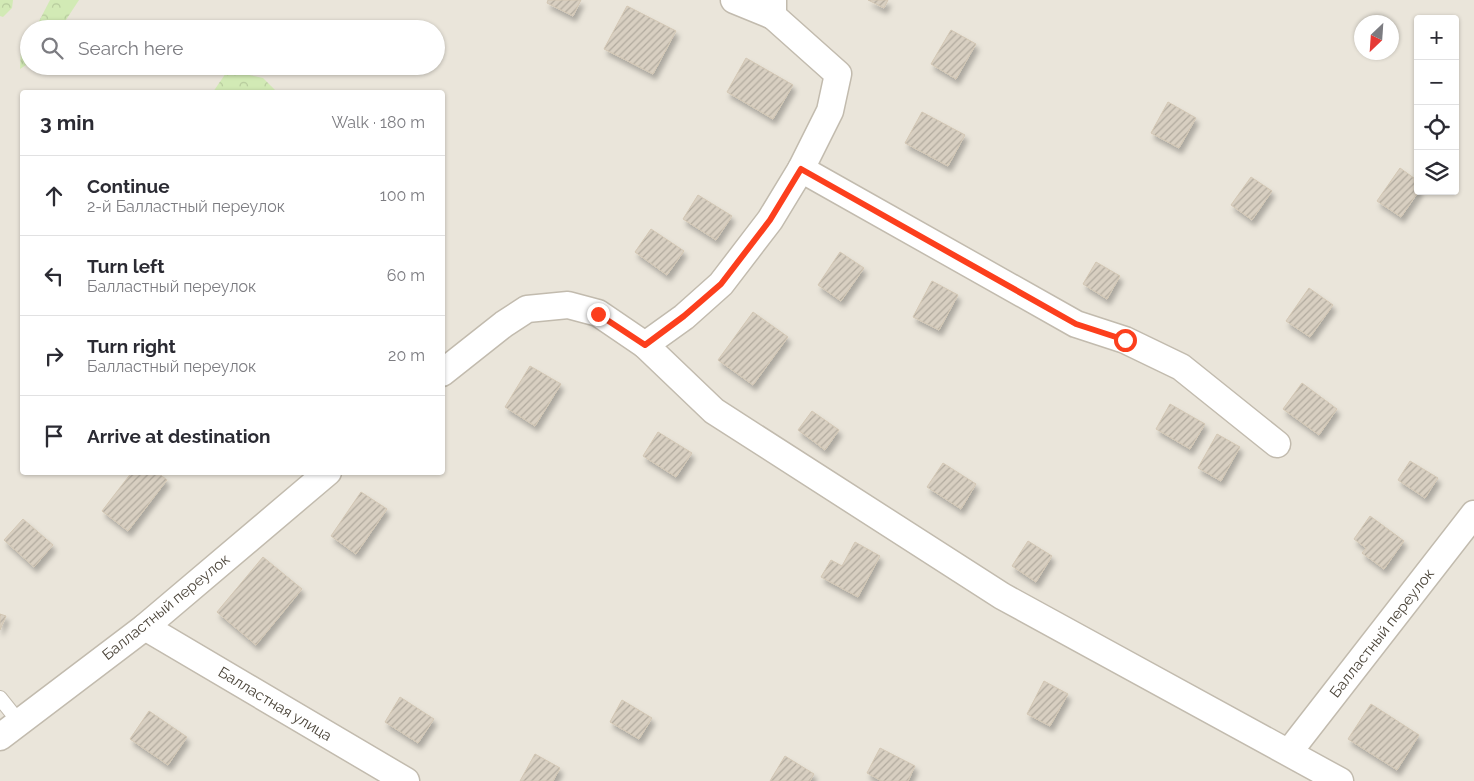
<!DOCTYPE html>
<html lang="en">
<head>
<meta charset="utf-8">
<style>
  :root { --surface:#fff; --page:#f2f2f3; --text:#2b2b33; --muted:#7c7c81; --line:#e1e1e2 }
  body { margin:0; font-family:Raleway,sans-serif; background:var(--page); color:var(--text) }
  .controls { position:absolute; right:15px; top:15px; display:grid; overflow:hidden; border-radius:5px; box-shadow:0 1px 4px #0004 }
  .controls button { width:45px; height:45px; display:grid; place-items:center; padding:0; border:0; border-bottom:1px solid var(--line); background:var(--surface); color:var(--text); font:25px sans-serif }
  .compass { position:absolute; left:1354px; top:15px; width:45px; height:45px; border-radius:50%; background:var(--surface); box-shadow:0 1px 4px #0004; rotate:205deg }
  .stop { position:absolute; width:15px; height:15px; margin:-11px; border:4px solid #fc3f1d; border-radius:50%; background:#fff }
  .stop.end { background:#fc3f1d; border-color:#fff; box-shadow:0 1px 5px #0008 }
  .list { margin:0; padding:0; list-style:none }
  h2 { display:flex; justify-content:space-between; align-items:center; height:65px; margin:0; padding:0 20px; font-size:21px }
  h2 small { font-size:16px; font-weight:400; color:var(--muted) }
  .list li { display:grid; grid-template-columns:32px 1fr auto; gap:15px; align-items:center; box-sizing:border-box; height:80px; padding:0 20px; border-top:1px solid var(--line) }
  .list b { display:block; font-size:19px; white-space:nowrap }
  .list p { margin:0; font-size:16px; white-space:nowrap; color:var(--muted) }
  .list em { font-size:16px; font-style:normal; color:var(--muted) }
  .icon { flex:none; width:28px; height:28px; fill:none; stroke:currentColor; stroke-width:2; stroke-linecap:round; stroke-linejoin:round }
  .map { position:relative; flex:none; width:1474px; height:781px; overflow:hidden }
  .search { position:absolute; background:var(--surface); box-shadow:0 1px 4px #0004; left:20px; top:20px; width:425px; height:55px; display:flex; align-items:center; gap:12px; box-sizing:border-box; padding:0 18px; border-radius:28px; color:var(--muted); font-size:19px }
  .panel { position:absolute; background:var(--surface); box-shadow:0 1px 4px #0004; left:20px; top:90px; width:425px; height:385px; border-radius:5px }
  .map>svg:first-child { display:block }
</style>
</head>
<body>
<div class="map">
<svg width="1474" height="781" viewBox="0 0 1474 781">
  <defs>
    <pattern id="forest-crowns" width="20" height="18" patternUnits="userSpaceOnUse" patternTransform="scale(1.25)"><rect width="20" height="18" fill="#d2eab5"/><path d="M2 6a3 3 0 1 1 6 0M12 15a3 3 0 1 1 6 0" fill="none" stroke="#b6ca9c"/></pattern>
    <pattern id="building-hatch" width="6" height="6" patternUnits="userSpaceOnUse" patternTransform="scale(1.25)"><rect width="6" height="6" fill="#d8cfc1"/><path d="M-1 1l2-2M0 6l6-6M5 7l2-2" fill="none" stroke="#b1aa9e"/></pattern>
    <filter id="shadow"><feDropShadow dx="3" dy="5.5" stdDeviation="2.5" flood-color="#0004"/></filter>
  </defs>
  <rect width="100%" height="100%" fill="#f6f3ec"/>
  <!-- residential -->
  <path fill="#eae5da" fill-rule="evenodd" d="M 0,0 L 1474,0 L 1474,781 L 0,781 ZM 1418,19 L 1455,19 L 1455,191 L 1418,191 ZM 1362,22 L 1392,22 L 1392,52 L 1362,52 ZM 29,29 L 436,29 L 436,66 L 29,66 ZM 22,92 L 442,92 L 442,472 L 22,472 Z"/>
  <!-- forest -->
  <g fill="url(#forest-crowns)">
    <polygon points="0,0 13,0 12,8 3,17 0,16"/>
    <polygon points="50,0 79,0 60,29 35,29"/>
    <polygon points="29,38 29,63 20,69 21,50"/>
    <polygon points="228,70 263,78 277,92 213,92"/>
  </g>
  <!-- building -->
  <g fill="url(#building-hatch)" stroke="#d3c7b4" filter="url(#shadow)">
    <polygon points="548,0 581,0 573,16 547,3"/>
    <polygon points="868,0 888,0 884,8"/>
    <polygon points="627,6 676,31 653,74 604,49"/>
    <polygon points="951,30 976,44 956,79 931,64"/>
    <polygon points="746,58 793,85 773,119 727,92"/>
    <polygon points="1168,102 1196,118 1179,148 1151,133"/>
    <polygon points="922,112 965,135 948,166 905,143"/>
    <polygon points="1400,168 1418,181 1419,191 1401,217 1377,201"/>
    <polygon points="1251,177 1272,191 1252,220 1231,205"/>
    <polygon points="698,195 732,216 716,240 683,219"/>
    <polygon points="651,229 684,251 667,275 635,252"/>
    <polygon points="840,252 864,268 841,301 818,285"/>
    <polygon points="1096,262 1120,276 1107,299 1083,284"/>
    <polygon points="932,281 958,295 939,330 913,317"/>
    <polygon points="1309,288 1333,305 1310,337 1286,321"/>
    <polygon points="753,312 788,337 753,385 718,360"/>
    <polygon points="530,366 561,384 535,426 505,407"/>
    <polygon points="1302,383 1337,409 1319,435 1283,409"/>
    <polygon points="1170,404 1205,424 1190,449 1156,429"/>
    <polygon points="812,411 839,430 825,450 798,430"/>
    <polygon points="658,432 692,453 676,477 643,456"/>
    <polygon points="1217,434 1240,447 1221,481 1198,468"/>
    <polygon points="1410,461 1438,478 1425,498 1398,480"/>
    <polygon points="943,463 976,484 961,509 927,487"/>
    <polygon points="132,472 157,472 167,480 128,531 102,511"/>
    <polygon points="361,492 387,509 356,554 331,536"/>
    <polygon points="1370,516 1404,541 1384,569 1362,553 1366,548 1354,539"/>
    <polygon points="23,519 53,545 34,567 4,540"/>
    <polygon points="1028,541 1052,556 1036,582 1012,566"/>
    <polygon points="855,542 880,556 858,597 821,577 831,560 842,566"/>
    <polygon points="263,557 302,589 256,645 217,612"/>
    <polygon points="0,614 6,616 0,630"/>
    <polygon points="1044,681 1068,694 1050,726 1027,714"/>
    <polygon points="400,697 434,719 418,743 385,722"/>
    <polygon points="622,700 652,718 639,739 610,722"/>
    <polygon points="1371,704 1419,735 1397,770 1348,739"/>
    <polygon points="149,711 187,737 168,765 130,739"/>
    <polygon points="880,748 915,766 908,781 882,781 867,773"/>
    <polygon points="535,754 560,768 553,781 520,781"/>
    <polygon points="785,756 814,774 810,781 770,781"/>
  </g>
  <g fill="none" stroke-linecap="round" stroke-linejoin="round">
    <defs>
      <polyline id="service" points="0,698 20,723"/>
      <g id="minor">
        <polyline points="734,0 773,16"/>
        <polyline points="801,169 1076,324 1125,340 1181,367 1277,444"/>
        <polyline points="645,345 714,411 1002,596 1340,781"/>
        <polyline points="442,373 504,324 527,309 568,305 598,313 645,345 684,317 721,284 770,220 801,169 830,111 838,74 773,16 773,0"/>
        <polyline points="145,627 406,781"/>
        <polyline points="0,737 145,627 328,472"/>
        <polyline points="1289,752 1474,514"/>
      </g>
    </defs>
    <!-- service casing -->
    <use href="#service" stroke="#c2bbae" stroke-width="16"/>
    <!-- minor casing -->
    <use href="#minor" stroke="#c2bbae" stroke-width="29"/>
    <!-- service -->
    <use href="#service" stroke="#fff" stroke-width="14"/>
    <!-- minor -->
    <use href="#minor" stroke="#fff" stroke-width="26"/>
  </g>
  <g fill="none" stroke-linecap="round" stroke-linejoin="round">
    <!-- route -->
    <polyline stroke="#fc3f1d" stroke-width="6" points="598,314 645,345 684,316 721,284 770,220 801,169 1076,324 1125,340"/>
  </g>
  <g text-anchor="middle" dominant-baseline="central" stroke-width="4" stroke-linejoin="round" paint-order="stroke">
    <!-- street labels -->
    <g font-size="15" fill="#4b4439" stroke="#fff">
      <text transform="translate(166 607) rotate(-39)">Балластный переулок</text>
      <text transform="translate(1382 633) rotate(-52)">Балластный переулок</text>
      <text transform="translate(275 704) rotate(31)">Балластная улица</text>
    </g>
  </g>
</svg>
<div class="controls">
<button>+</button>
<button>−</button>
<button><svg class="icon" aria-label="locate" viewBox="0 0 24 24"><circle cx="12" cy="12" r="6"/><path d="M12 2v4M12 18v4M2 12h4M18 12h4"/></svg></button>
<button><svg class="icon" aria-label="layers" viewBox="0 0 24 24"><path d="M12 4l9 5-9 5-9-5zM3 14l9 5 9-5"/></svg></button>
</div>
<svg class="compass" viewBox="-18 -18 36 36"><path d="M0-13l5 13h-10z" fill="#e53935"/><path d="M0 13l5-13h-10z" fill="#7c7c81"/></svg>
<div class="stop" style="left:1125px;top:340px"></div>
<div class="stop end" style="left:598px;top:314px"></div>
<div class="search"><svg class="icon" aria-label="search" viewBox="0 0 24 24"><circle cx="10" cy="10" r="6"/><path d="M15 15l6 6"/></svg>Search here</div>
<section class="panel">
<h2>3 min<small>Walk · 180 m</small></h2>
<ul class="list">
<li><svg class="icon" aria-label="ahead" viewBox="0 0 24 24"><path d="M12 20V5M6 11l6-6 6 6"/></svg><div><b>Continue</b><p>2-й Балластный переулок</p></div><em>100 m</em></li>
<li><svg class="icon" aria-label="left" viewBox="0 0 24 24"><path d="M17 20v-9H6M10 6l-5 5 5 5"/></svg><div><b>Turn left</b><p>Балластный переулок</p></div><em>60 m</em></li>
<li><svg class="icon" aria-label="right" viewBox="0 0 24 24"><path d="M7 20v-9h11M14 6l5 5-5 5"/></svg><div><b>Turn right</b><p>Балластный переулок</p></div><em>20 m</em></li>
<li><svg class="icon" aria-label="arrive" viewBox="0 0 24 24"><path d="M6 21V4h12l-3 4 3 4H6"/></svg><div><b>Arrive at destination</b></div></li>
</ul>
</section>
</div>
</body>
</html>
